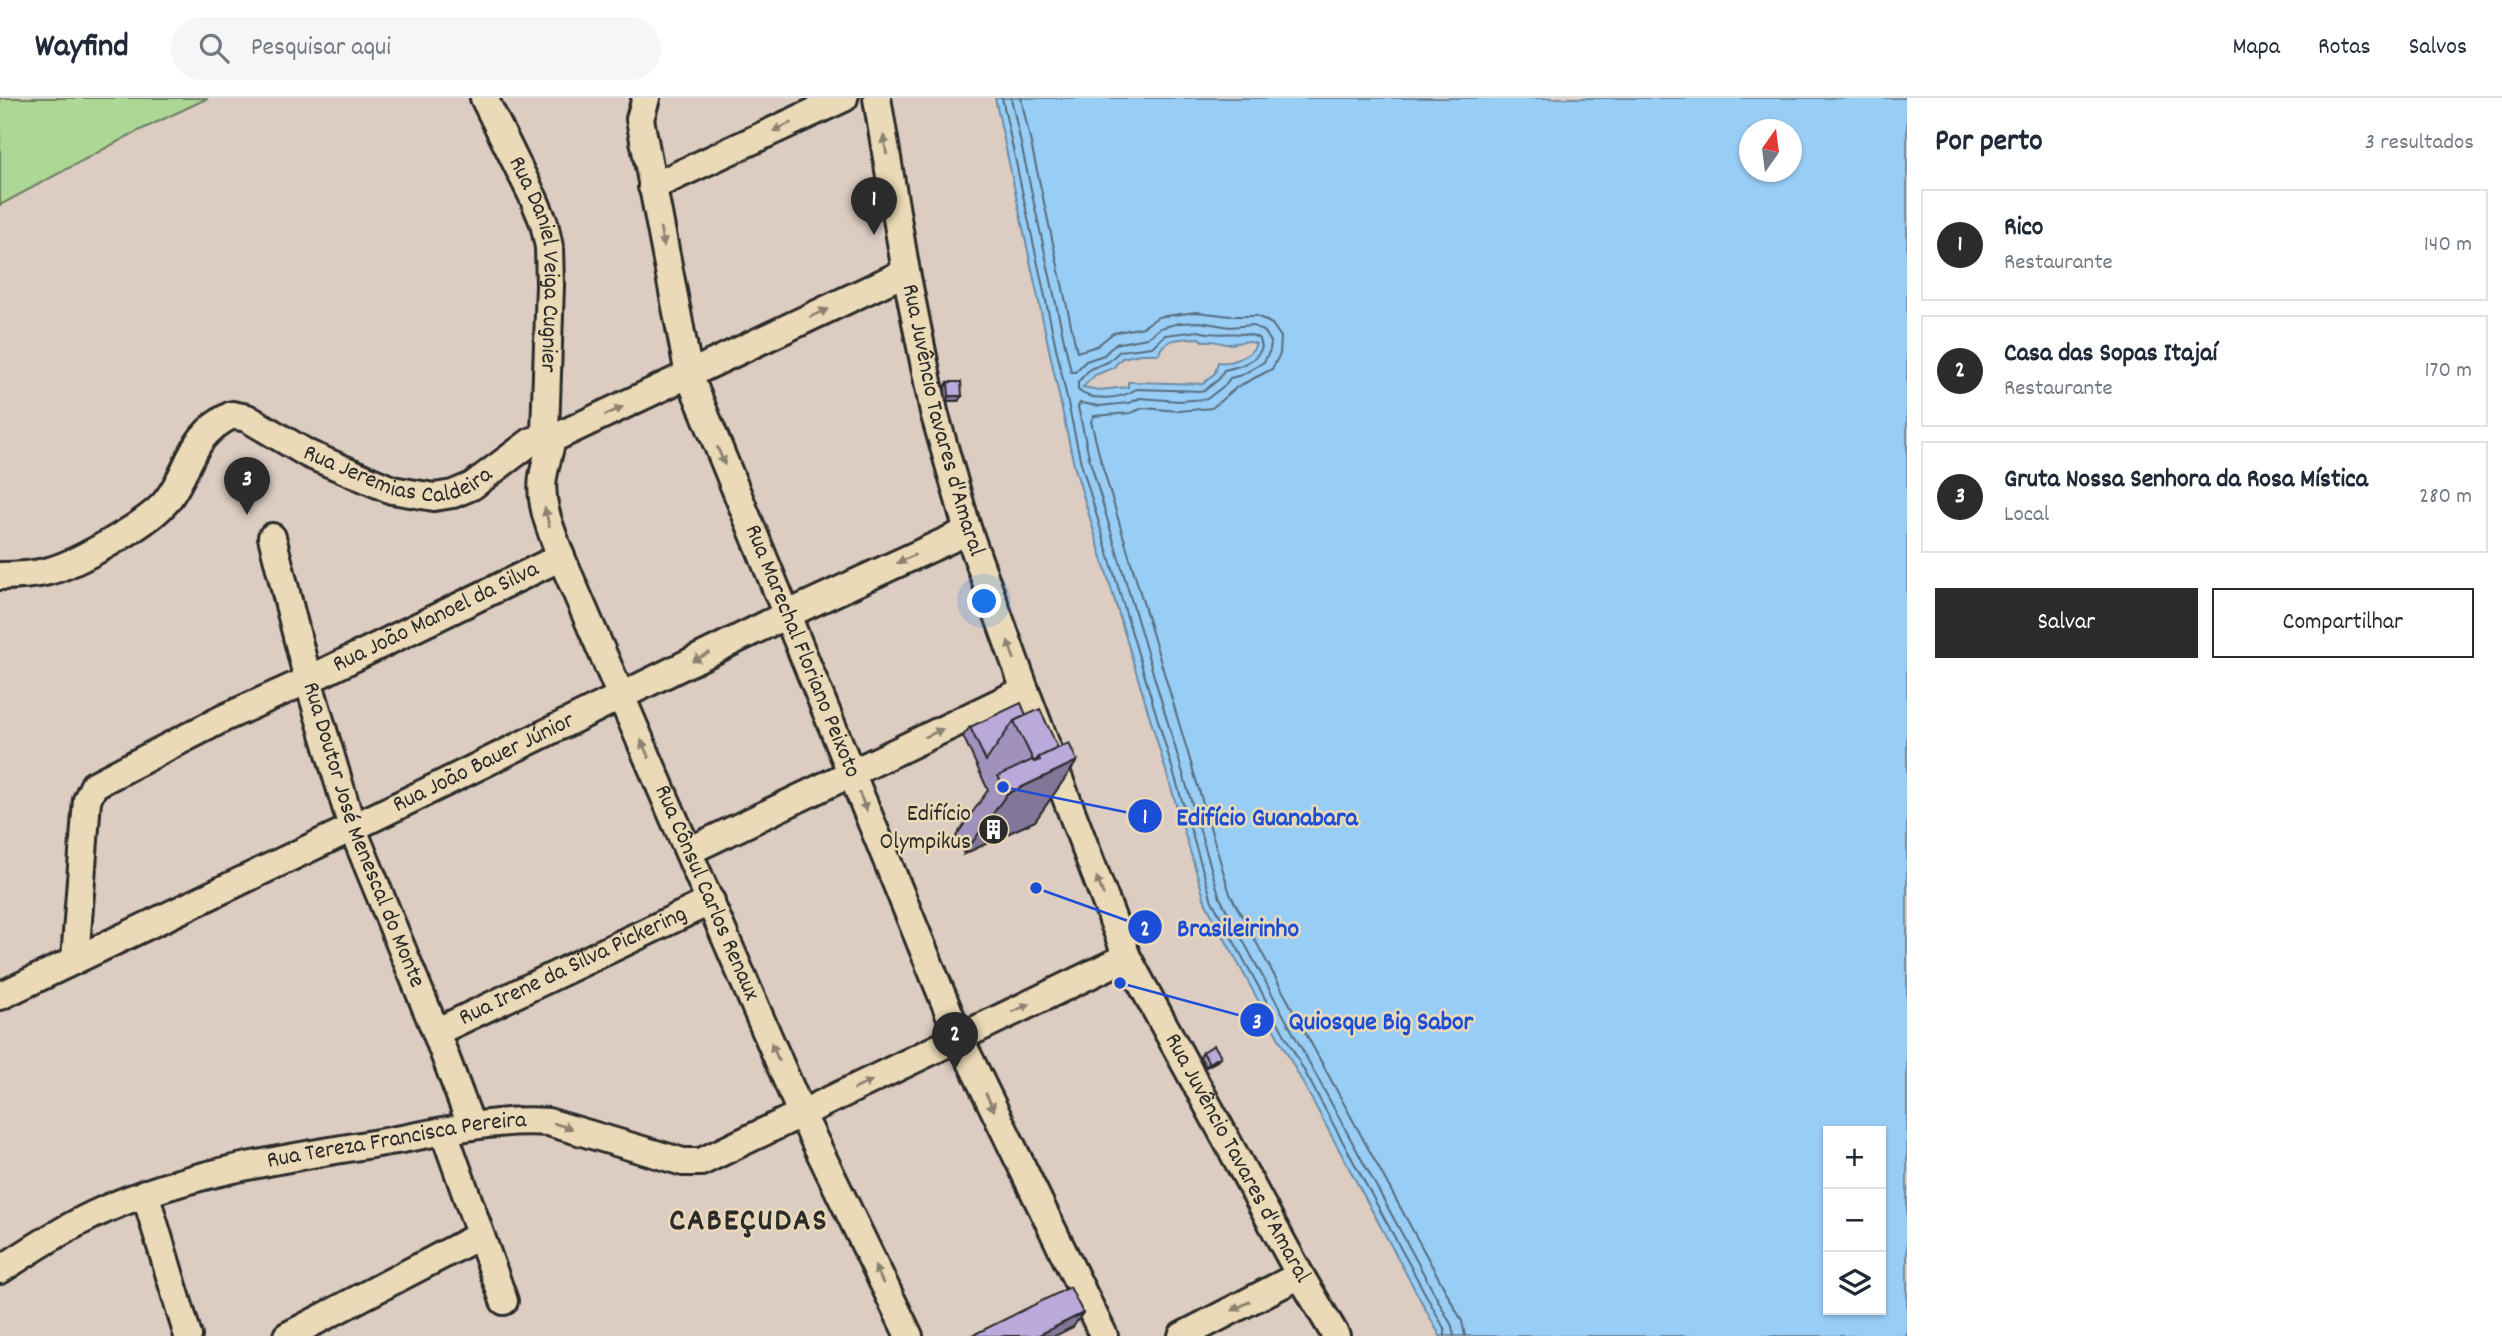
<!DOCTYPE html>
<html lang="pt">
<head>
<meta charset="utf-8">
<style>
  :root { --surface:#fff; --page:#f6f6f7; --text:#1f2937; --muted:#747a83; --line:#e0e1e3; --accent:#2b2b2b }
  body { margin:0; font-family:Dekko,sans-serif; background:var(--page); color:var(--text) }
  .controls { position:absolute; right:21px; bottom:21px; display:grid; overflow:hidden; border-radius:0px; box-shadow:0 2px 5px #0004 }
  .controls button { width:63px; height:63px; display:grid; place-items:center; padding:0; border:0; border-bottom:2px solid var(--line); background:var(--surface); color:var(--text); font:35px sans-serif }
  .compass { position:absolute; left:1739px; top:21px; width:63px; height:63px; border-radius:50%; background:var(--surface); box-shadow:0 2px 5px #0004; rotate:14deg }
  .you { position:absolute; left:985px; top:504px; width:24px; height:24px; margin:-18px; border:5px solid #fff; border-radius:50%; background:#1a73e8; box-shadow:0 0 0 10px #1a73e833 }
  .badge { display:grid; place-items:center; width:46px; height:46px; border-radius:50%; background:var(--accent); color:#fff; font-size:23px; font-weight:700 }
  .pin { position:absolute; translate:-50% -58px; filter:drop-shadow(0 2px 4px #0008) }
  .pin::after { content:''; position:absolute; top:37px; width:24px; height:21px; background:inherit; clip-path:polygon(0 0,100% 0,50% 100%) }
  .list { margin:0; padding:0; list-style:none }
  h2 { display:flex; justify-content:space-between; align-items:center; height:91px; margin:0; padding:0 28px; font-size:30px }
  h2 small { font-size:23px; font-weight:400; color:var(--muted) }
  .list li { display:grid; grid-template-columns:46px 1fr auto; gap:21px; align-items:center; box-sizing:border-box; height:112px; margin:0 14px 14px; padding:0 14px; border:2px solid var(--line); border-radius:0px }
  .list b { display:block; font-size:26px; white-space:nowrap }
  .list p { margin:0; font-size:23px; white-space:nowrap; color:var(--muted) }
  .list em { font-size:23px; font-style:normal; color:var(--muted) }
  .actions { display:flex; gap:14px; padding:21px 28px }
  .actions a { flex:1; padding:16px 0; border:2px solid var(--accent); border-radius:0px; text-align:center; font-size:24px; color:var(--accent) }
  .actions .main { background:var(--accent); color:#fff }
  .icon { flex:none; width:38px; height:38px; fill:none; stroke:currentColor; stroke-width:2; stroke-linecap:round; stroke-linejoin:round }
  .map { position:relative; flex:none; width:1907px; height:1238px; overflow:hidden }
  header { display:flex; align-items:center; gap:42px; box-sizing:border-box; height:98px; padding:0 35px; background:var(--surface); border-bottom:2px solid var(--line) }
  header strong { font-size:33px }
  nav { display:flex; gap:38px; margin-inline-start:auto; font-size:24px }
  .search { width:490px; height:63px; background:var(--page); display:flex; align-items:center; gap:18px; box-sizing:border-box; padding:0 24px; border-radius:38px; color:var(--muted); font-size:26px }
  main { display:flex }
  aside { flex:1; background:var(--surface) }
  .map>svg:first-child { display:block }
</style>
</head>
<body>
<header>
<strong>Wayfind</strong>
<div class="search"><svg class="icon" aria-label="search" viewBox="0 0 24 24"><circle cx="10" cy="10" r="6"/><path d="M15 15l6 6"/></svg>Pesquisar aqui</div>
<nav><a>Mapa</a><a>Rotas</a><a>Salvos</a></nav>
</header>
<main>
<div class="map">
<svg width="1907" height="1238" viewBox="0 0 1907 1238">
  <rect width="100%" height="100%" fill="#dcccc2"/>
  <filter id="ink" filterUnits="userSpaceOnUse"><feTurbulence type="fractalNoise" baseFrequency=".0143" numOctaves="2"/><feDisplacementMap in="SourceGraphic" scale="14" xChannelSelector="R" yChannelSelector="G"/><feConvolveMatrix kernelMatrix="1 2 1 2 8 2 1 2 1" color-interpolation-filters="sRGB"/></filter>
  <g filter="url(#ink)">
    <!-- green -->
    <polygon fill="#add795" stroke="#6c8160" stroke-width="2" points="0,0 208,0 132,36 0,107"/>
    <!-- water -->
    <path fill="#98cdf6" stroke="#6c8ca5" stroke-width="2" fill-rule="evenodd" d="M 995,0 L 1907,0 L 1907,1238 L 1440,1238 L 1206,806 L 1074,367 ZM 1750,32 L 1792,32 L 1792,74 L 1750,74 ZM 1199,240 L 1202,243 C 1212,242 1217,244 1226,246 C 1237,247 1245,240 1256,246 C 1251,259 1231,266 1218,264 L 1215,275 L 1203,286 L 1135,284 L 1128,284 L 1128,289 L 1099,292 L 1083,289 L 1095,277 L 1113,270 L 1122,260 L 1140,256 L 1159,256 C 1162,239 1185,241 1199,240 ZM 1828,1033 L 1881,1033 L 1881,1212 L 1828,1212 Z"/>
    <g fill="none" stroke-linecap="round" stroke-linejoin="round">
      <!-- shore -->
      <g stroke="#576c7c" stroke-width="2">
        <polyline points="1002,0 1081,365 1212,803 1445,1232 1445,1238"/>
        <polyline points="1011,0 1071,274 1075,274 1086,263 1104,257 1115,246 1147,240 1160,230 1180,225 1200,224 1230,229 1252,227 1265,234 1271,244 1270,252 1264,264 1242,277 1230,280 1225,287 1207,301 1179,303 1140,300 1129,305 1100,308 1080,305 1078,309 1090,363 1220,800 1452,1228 1454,1238"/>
        <polyline points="1021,0 1077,254 1097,248 1113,235 1143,229 1158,219 1196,214 1231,218 1257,218 1272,226 1281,239 1280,256 1272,271 1237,289 1212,310 1179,313 1143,310 1131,315 1094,318 1091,323 1100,360 1230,796 1462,1223 1465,1238"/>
        <path d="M 1199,233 C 1218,240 1243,230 1260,241 L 1262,249 C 1257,264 1238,269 1224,272 L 1219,281 L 1204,293 L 1136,291 C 1123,301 1090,304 1078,292 L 1078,284 L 1090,271 L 1108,264 L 1120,253 L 1152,249 L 1165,237 Z"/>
      </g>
      <defs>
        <g id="minor">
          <path id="s1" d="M 484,0 L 534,101 L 544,125 L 549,149 L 550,187 L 545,334 L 552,341"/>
          <path id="s2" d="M 646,0 L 640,21 L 689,277 L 959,939 L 1104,1238"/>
          <path id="s3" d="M 877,0 L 906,174 L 934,314 L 968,433 L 1025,592 L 1127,859 L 1300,1177 L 1336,1238"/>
          <polyline points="652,89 844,0"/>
          <path id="s4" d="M 552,341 C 549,354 545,367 543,379 C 539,407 552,434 561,459 L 802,1017 L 909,1238"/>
          <path id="s5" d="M 272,439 L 308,582 L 352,729 L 436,934 L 471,1027"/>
          <path id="s6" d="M 0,478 C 16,478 33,477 49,473 C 76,466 152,424 168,401 C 193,367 189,338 232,317 L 247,320 L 308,356 L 392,392 L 434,399 L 453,396 L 472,388 L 532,343 L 552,341 L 906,174"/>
          <polyline points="689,753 1025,592"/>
          <path id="s7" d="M 75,862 L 87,702 L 94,687 L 224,620 L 308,582 L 561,459"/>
          <path id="s8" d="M 0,898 L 379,717 L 786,517 L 968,433"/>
          <path id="s9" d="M 436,934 L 711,803"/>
          <polyline points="444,1034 504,1203"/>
          <polyline points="145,1095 188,1238"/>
          <path id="s10" d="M 0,1172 C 34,1150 69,1127 106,1111 C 195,1072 295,1059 390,1043 C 443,1034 494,1020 548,1024 L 683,1064 L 701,1064 L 1127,859"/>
          <polyline points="287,1238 479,1138"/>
          <polyline points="1182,1238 1300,1177"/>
        </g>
      </defs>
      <!-- minor casing -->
      <use href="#minor" stroke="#2b2b2b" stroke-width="32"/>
      <!-- minor -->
      <use href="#minor" stroke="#ebdab7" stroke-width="26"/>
    </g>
    <!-- wall -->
    <g fill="#a092bc" stroke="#2b2b2b" stroke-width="2">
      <polygon points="948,284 958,303 946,303 945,289"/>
      <polygon points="1026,617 1058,650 1077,663 1035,723 964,756 956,738 988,692 963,638 970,629"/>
      <polygon points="1203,954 1217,963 1206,969 1200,959"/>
    </g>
    <!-- shaded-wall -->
    <g fill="#827799" stroke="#2b2b2b" stroke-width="2">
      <polygon points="949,298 962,298 958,303 946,303"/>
      <polygon points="1077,663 1035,723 964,756 1007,696"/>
      <polygon points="1221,958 1217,963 1206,969 1209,965"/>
      <polygon points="1083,1215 1073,1229 1055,1238 1037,1238"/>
    </g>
    <!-- building -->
    <g fill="#baaadb" stroke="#2b2b2b" stroke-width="2">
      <polygon points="948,284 961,284 962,298 949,298"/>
      <polygon points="1021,605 1026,617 1014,623 986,663 970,629"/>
      <polygon points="1040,611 1058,650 1039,659 1034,664 1014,623"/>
      <polygon points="1069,645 1077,663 1007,696 998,678 1032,662 1034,664 1040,662 1039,659"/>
      <polygon points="1214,947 1221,958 1209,965 1203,954"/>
      <polygon points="1070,1189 1083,1215 1037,1238 971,1238"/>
    </g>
    <!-- one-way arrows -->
    <defs><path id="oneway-solid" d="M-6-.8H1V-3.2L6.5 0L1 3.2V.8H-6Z" transform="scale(1.75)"/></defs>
    <g fill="#8b8271">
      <use href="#oneway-solid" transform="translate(782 29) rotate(155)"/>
      <use href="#oneway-solid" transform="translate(885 47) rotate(-100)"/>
      <use href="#oneway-solid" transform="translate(662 139) rotate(79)"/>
      <use href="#oneway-solid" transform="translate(819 215) rotate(-25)"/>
      <use href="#oneway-solid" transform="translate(614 313) rotate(-25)"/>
      <use href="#oneway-solid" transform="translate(721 358) rotate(68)"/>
      <use href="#oneway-solid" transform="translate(547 419) rotate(-104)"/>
      <use href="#oneway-solid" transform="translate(906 461) rotate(155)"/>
      <use href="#oneway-solid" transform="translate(1011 552) rotate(-110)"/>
      <use href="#oneway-solid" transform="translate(701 559) rotate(153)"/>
      <use href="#oneway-solid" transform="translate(934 635) rotate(-25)"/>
      <use href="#oneway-solid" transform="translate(645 651) rotate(-114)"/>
      <use href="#oneway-solid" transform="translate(863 704) rotate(68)"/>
      <use href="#oneway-solid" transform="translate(1100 788) rotate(-111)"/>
      <use href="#oneway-solid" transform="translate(1021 910) rotate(-25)"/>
      <use href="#oneway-solid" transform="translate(775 954) rotate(-113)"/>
      <use href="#oneway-solid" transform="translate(863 987) rotate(-26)"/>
      <use href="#oneway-solid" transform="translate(990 1004) rotate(64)"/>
      <use href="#oneway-solid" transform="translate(563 1028) rotate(17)"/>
      <use href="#oneway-solid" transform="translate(879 1177) rotate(-116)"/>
      <use href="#oneway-solid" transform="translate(1241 1208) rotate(153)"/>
    </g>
  </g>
  <!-- icons -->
  <defs>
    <symbol id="building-disc" viewBox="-11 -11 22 22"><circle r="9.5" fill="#2b2b2b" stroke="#ebdab7"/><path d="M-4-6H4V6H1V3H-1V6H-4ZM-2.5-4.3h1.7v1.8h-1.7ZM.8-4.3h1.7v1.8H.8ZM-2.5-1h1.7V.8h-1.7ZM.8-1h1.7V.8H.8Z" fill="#fff"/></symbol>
  </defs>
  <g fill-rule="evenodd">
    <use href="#building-disc" x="976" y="714" width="35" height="35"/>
  </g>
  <g text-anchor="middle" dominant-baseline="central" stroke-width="5" stroke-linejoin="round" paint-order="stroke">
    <!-- street labels -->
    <g font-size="24" fill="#2b2b2b" stroke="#ebdab7">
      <text stroke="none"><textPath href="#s1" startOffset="178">Rua Daniel Veiga Cugnier</textPath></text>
      <text stroke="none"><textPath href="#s3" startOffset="329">Rua Juvêncio Tavares d'Amaral</textPath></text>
      <text stroke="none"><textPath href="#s6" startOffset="480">Rua Jeremias Caldeira</textPath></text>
      <text stroke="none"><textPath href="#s7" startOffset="558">Rua João Manoel da Silva</textPath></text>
      <text stroke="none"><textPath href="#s2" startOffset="581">Rua Marechal Floriano Peixoto</textPath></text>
      <text stroke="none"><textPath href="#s8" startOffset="537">Rua João Bauer Júnior</textPath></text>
      <text stroke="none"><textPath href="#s5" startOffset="312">Rua Doutor José Menescal do Monte</textPath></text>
      <text stroke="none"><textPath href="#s4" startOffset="488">Rua Cônsul Carlos Renaux</textPath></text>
      <text stroke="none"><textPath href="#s9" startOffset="152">Rua Irene da Silva Pickering</textPath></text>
      <text stroke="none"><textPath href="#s10" startOffset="422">Rua Tereza Francisca Pereira</textPath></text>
      <text stroke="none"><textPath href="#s3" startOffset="1127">Rua Juvêncio Tavares d'Amaral</textPath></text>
    </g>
    <!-- poi labels -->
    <g font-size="24" fill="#2b2b2b" stroke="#ebdab7" text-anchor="end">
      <text x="971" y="717">Edifício<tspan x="971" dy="28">Olympikus</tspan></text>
    </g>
    <!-- district labels -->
    <g font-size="32" font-weight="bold" letter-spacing="2" fill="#2b2b2b" stroke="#ebdab7">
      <text x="749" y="1125">CABEÇUDAS</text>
    </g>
  </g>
  <!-- callouts -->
  <path fill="none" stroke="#1d4ed8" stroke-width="2.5" d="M1003 689L1145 718M1036 790L1145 829M1120 885L1257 922"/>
  <g fill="#1d4ed8" stroke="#ebdab7" stroke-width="2.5">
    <circle cx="1003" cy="689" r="7"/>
    <circle cx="1036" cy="790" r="7"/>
    <circle cx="1120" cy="885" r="7"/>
    <circle cx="1145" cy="718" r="18"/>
    <circle cx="1145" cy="829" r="18"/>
    <circle cx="1257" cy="922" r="18"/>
  </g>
  <g font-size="21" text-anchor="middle" font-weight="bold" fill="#fff">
    <text x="1145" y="725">1</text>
    <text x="1145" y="837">2</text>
    <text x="1257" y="930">3</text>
  </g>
  <g font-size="26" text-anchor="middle" font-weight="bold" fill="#1d4ed8" stroke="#ebdab7" stroke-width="5" stroke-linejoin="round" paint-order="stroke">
    <text x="1267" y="727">Edifício Guanabara</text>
    <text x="1238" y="838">Brasileirinho</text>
    <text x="1381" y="931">Quiosque Big Sabor</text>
  </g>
</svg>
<div class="controls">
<button>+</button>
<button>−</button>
<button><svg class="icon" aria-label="layers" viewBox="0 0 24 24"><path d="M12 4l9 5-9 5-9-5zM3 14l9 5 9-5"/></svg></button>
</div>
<svg class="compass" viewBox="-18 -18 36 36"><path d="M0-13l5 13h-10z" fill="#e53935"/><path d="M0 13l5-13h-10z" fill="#747a83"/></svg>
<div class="you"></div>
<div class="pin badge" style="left:874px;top:137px">1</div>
<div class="pin badge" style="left:955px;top:972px">2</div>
<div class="pin badge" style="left:247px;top:417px">3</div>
</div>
<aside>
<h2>Por perto<small>3 resultados</small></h2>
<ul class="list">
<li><span class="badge">1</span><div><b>Rico</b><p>Restaurante</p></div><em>140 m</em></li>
<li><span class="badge">2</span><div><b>Casa das Sopas Itajaí</b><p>Restaurante</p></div><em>170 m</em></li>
<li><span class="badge">3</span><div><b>Gruta Nossa Senhora da Rosa Mística</b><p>Local</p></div><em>280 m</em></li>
</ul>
<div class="actions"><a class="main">Salvar</a><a>Compartilhar</a></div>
</aside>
</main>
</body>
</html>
